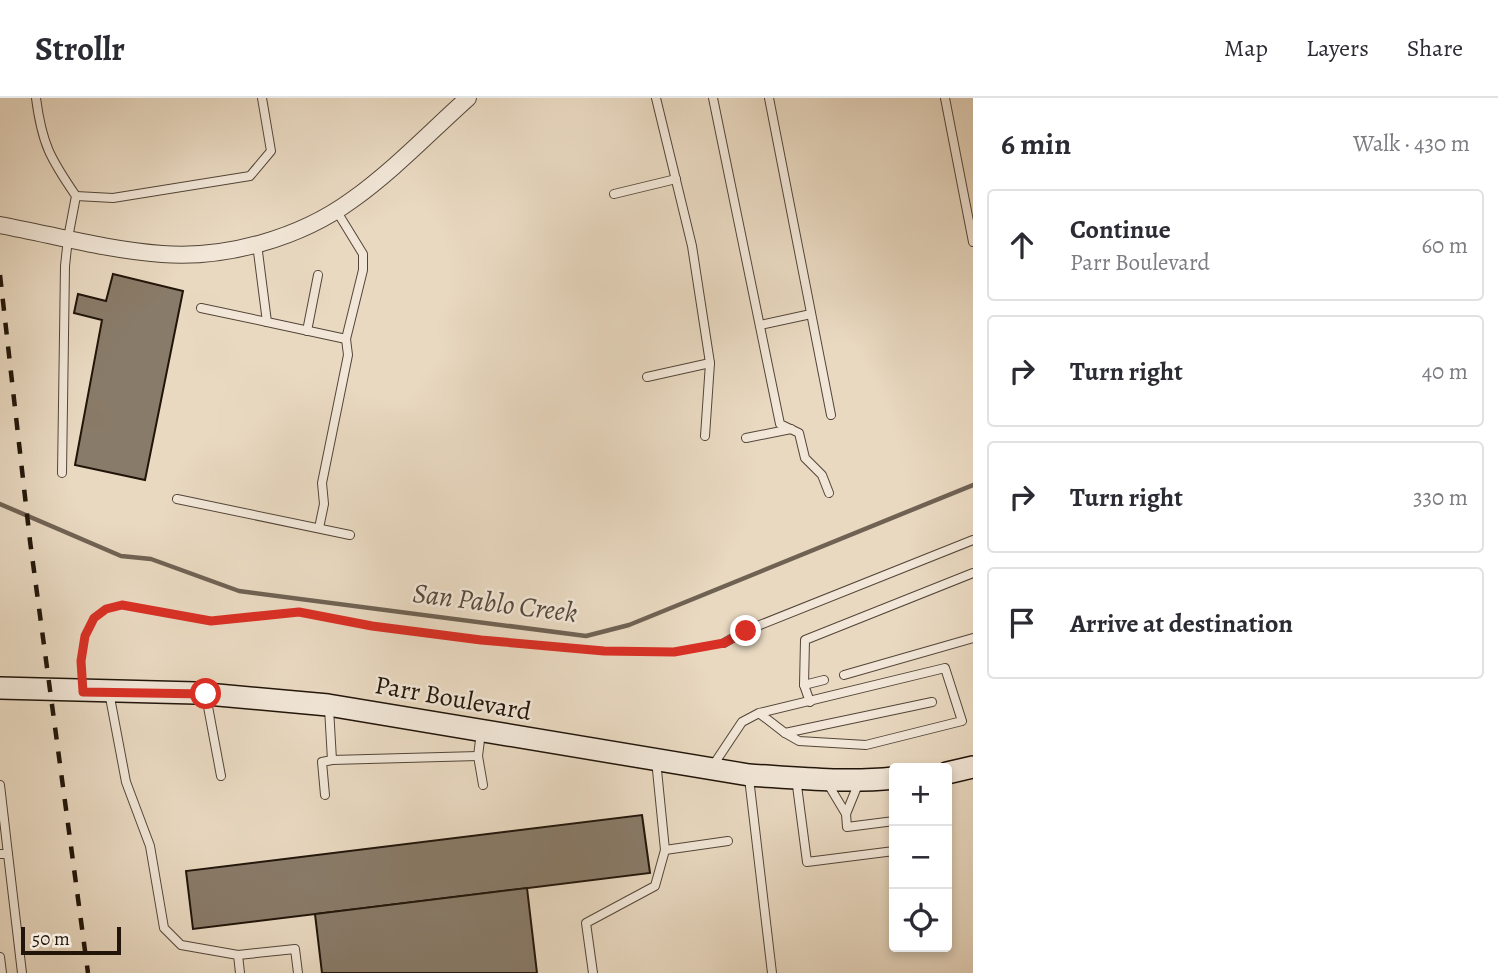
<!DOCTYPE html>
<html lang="en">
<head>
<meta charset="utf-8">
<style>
  :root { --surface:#fff; --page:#f2f2f3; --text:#2b2b33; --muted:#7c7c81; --line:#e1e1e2 }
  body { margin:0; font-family:Alegreya,serif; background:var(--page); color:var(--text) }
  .controls { position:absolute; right:21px; bottom:21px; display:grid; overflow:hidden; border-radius:7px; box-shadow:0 4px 10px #0003 }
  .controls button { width:63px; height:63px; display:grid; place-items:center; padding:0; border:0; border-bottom:2px solid var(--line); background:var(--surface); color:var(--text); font:35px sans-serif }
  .scale { position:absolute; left:21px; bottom:18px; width:100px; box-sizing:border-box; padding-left:7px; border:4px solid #21150a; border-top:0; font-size:19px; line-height:24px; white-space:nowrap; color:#21150a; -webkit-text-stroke:5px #f1e6d7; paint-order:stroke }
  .stop { position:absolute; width:21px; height:21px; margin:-16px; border:5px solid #d93025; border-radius:50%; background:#fff }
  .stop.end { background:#d93025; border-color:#fff; box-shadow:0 2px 7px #0008 }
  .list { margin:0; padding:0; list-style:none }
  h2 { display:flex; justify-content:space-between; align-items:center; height:91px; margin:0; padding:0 28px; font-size:30px }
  h2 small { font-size:23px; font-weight:400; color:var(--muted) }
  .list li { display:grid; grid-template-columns:46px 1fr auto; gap:21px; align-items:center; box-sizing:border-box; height:112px; margin:0 14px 14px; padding:0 14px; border:2px solid var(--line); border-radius:7px }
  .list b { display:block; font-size:26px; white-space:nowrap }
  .list p { margin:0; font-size:23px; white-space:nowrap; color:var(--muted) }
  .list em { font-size:23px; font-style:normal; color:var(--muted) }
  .icon { flex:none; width:38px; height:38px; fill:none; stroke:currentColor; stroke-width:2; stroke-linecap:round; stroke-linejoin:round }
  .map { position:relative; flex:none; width:973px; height:875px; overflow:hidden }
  header { display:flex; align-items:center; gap:42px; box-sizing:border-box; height:98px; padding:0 35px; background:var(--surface); border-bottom:2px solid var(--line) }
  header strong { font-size:33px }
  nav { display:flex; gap:38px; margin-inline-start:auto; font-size:24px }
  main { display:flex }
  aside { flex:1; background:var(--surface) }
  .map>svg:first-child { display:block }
</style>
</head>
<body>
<header>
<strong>Strollr</strong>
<nav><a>Map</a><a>Layers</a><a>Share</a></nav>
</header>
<main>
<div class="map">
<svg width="973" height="875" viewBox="0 0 973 875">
  <rect width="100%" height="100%" fill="#e9d9c1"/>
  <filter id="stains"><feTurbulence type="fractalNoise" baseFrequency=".00286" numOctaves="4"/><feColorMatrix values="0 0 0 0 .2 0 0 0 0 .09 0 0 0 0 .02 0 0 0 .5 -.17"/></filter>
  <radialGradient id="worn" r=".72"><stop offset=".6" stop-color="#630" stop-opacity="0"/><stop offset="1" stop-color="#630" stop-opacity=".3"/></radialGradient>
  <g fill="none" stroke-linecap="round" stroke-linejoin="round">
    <!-- stream -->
    <polyline stroke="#706253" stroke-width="4.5" points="0,406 121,458 151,461 239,493 586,538 629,527 973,387"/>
  </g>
  <!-- building -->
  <g fill="#897b69" stroke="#21150a" stroke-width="2">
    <polygon points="113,176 183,193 145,382 75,367 102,222 74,215 78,196 106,203"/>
    <polygon points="642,717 650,775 193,831 186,773"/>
    <polygon points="527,790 537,875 322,875 315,816"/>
  </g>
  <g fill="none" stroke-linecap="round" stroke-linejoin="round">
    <defs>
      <g id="lane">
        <path d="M 36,0 C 42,46 50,60 76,98 L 68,140 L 65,168 L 62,375"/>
        <polyline points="656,0 692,148 710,265 705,338"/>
        <polyline points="713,0 780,326 799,335 805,360 822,377 829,395"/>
        <polyline points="769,0 831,317"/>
        <polyline points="945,0 973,144"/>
        <polyline points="614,96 676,81"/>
        <polyline points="76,98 113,100 250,78 271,53 262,0"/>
        <polyline points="257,146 267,224 346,241 363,172 363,156 336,112"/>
        <polyline points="201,210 267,224"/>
        <polyline points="760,227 811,216"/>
        <polyline points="307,233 318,177"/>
        <polyline points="647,279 710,265"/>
        <polyline points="746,340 791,331"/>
        <polyline points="177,401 350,437"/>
        <polyline points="319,430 324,406 322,385 348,257 346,241"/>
        <polyline points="724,545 745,533 973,442"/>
        <polyline points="844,577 973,540"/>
        <polyline points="804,587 824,582"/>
        <polyline points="109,594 126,684 150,748 164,830 181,847 238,857 240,875"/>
        <polyline points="206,598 221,678"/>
        <polyline points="810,604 804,587 805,542 973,475"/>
        <polyline points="329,610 332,662 478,658"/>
        <polyline points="481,634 478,658 483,687"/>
        <polyline points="785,635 932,604"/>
        <polyline points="712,669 742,624 759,615 945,570 962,623 866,647 799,643 785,635 759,615"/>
        <polyline points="749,680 772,875"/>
        <polyline points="796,680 807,764 894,753"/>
        <polyline points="859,684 846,716 847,729 894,723"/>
        <polyline points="828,686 846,716"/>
        <polyline points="0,687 8,756 0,756"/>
        <polyline points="325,697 322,664 332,662"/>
        <polyline points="665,752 728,743"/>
        <polyline points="8,756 22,875"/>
        <polyline points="238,857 295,851 298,875"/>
        <polyline points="0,859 2,875"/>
        <polyline points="593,875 586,825 655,788 665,752 656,662"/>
      </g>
      <path id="street" d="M 0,127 C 54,137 107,152 162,156 C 226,161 300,140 352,102 C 394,72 430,34 468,0"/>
      <g id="secondary">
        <path d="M 0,590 L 196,595 L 328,607 L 749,677 C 797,680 846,685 894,680"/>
        <polyline points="947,675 973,669"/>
      </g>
    </defs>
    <!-- lane casing -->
    <use href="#lane" stroke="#534638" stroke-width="10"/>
    <!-- street casing -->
    <use href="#street" stroke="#534638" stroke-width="18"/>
    <!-- secondary casing -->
    <use href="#secondary" stroke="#21150a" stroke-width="24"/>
    <!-- path -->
    <polyline stroke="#21150a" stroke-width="2.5" stroke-dasharray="2 3.5" stroke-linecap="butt" points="82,576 81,563 85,538 94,520 106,511 122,507 211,523 299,514 372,528 481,543 604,553 674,554 716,547"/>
    <!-- lane -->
    <use href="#lane" stroke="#f1e6d7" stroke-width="8"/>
    <!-- street -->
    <use href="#street" stroke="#f1e6d7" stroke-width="16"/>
    <!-- secondary -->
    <use href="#secondary" stroke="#f1e6d7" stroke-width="21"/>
    <!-- rail -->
    <polyline stroke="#21150a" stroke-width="4.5" stroke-dasharray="12 12" stroke-linecap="butt" points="0,177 30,443 88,875"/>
  </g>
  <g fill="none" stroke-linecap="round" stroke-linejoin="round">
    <!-- route -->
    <polyline stroke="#d93025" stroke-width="9" points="206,596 83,594 81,563 85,538 94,520 106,511 122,507 211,523 299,514 372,528 481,542 604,553 674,554 724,545 746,533"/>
  </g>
  <g text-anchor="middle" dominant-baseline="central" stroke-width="5" stroke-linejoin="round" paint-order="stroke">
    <!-- street labels -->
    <g font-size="26" fill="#21150a" stroke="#f1e6d7">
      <text transform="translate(453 600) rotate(10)">Parr Boulevard</text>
    </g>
    <!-- water labels -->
    <g font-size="28" font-style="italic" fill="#56493a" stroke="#f1e6d7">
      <text transform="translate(495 505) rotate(7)">San Pablo Creek</text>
    </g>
  </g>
  <rect width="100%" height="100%" filter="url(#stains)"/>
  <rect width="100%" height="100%" fill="url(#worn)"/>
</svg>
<div class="controls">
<button>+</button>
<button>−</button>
<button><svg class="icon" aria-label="locate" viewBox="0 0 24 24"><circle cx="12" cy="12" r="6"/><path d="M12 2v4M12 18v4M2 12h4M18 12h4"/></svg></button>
</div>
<div class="scale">50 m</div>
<div class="stop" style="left:206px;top:596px"></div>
<div class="stop end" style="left:746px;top:533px"></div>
</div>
<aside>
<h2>6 min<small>Walk · 430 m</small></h2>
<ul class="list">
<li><svg class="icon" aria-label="ahead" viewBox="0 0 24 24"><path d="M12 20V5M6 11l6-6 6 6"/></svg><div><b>Continue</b><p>Parr Boulevard</p></div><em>60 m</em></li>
<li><svg class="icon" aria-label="right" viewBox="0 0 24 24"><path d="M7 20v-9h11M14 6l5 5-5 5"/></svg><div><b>Turn right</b></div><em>40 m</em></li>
<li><svg class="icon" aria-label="right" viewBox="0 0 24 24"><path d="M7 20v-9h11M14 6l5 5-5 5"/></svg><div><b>Turn right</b></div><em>330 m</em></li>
<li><svg class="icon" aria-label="arrive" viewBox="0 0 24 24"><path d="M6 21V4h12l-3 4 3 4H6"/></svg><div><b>Arrive at destination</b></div></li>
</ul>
</aside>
</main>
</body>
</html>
